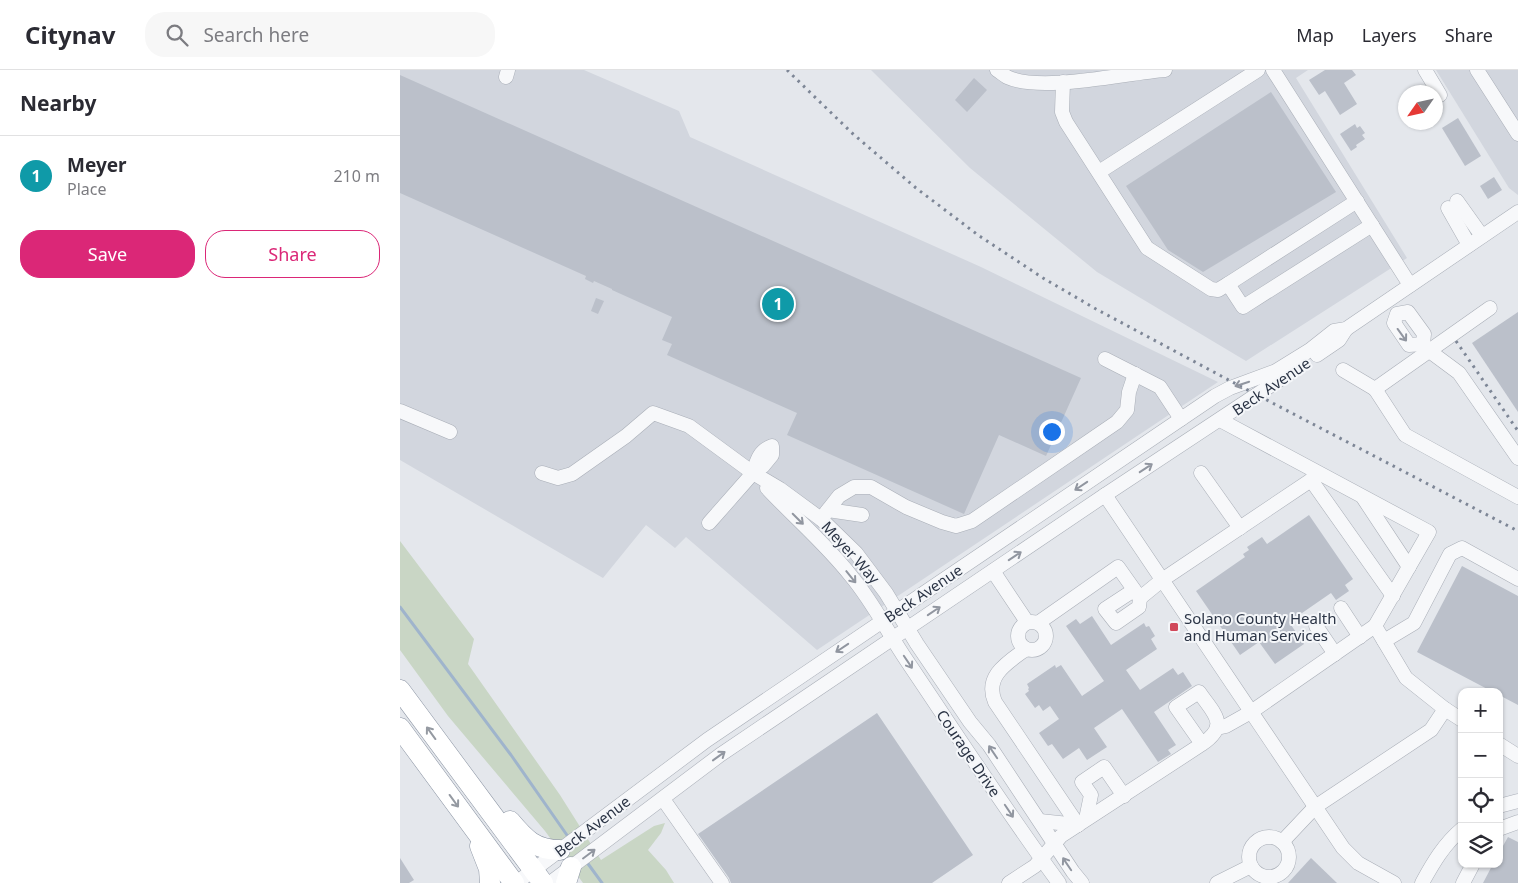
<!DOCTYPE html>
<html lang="en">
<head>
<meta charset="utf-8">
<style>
  :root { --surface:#fff; --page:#f7f7f7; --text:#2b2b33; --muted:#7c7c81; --line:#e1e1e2; --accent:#db2777 }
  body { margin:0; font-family:"Noto Sans",sans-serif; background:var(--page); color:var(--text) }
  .controls { position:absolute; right:15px; bottom:15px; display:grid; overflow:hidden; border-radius:10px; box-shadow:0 1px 4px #0004 }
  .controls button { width:45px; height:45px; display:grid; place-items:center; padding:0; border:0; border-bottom:1px solid var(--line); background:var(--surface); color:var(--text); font:25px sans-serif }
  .compass { position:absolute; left:998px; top:15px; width:45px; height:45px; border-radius:50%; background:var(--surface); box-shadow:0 1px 4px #0004; rotate:236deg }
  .you { position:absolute; left:651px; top:361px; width:18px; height:18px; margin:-12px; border:4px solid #fff; border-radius:50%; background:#1a73e8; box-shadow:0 0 0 8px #1a73e833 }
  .badge { display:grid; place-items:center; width:32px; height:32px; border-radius:50%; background:var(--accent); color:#fff; font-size:16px; font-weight:700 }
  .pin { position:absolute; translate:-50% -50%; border:2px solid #fff; box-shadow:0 1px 5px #0006 }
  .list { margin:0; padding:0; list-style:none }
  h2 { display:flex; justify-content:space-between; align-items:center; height:65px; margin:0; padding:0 20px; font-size:21px }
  h2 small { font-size:16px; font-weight:400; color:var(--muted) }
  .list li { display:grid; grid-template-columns:32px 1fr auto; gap:15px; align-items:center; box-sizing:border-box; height:80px; padding:0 20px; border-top:1px solid var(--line) }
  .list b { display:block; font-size:19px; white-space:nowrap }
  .list p { margin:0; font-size:16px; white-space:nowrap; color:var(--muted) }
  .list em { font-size:16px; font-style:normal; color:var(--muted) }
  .actions { display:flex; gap:10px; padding:15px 20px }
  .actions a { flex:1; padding:11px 0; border:1px solid var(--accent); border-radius:20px; text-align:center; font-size:18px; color:var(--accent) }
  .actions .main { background:var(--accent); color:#fff }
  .icon { flex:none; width:28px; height:28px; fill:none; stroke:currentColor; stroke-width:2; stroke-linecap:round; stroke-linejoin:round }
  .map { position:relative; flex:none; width:1118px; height:813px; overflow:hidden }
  header { display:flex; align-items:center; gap:30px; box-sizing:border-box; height:70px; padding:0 25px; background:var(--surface); border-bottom:1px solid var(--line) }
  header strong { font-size:24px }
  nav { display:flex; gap:28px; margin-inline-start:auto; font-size:18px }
  .search { width:350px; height:45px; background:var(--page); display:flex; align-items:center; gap:12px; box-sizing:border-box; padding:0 18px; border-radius:20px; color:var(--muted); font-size:19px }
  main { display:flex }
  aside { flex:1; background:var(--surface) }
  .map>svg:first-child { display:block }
</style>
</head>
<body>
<header>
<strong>Citynav</strong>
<div class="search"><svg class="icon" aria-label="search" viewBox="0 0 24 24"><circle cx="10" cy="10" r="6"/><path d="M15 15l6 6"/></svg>Search here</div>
<nav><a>Map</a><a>Layers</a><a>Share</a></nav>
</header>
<main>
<aside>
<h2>Nearby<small></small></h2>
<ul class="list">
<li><span class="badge" style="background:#0f9aa8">1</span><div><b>Meyer</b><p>Place</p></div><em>210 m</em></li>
</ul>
<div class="actions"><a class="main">Save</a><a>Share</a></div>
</aside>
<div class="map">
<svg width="1118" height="813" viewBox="0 0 1118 813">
  <rect width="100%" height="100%" fill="#e4e7ec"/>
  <!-- built -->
  <g fill="#d2d6de">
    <polygon points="0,0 184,0 279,41 290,67 581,197 818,312 417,580 286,467 275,478 246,455 203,508 0,390"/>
    <polygon points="471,0 908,0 896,8 1007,188 846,291 697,202 570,98"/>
    <polygon points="1036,0 1118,0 1118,125 1109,118"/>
  </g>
  <!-- green -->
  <polygon fill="#c9d6c5" points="0,471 74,569 68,594 160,725 201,790 254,756 265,753 261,763 248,780 266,800 274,813 183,813 145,761 48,646 0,580"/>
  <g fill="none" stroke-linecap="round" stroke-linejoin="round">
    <!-- stream -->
    <g stroke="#9fb4cc" stroke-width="3">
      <polyline points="0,537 111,685 169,768"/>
      <polyline points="186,791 202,813"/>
    </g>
  </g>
  <!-- building -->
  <g fill="#bbc0ca">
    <polygon points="925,0 952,0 956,5 944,13 957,34 940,45 925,21 919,25 909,10"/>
    <polygon points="0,5 681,308 646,386 599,365 564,444 387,365 397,343 267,285 272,274 262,270 272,247 212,220 212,219 194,211 193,213 185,209 186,206 0,123"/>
    <polygon points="574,8 587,20 567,42 555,30"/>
    <polygon points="871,22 936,122 803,202 768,180 726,116"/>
    <polygon points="1058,48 1081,86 1065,96 1042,58"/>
    <polygon points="955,54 957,58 960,56 965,63 962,65 965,69 956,75 957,77 951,81 940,64"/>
    <polygon points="1094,107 1102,120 1088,129 1080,116"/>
    <polygon points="196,228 204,231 198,244 191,241"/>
    <polygon points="1118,242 1118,342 1072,273"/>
    <polygon points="909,445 953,509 945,515 949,521 936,530 931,523 889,552 904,574 875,594 859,572 840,585 796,521 845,487 843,484 849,480 847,477 862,467 867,474"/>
    <polygon points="1062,496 1118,526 1118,635 1099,625 1099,622 1093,622 1017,582"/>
    <polygon points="692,546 711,575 744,553 746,557 749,556 755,566 751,569 757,579 726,600 740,620 773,598 778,605 783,602 792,616 754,642 776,675 768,680 771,684 758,692 722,639 694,658 707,677 687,690 679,678 663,689 652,674 648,676 639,663 659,649 650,636 643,641 639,635 635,638 625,624 629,621 628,619 629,618 627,614 655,595 656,598 661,595 682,626 704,611 666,556 676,549 680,554"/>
    <polygon points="477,643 573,785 532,813 331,813 329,808 298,764"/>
    <polygon points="1108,767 1118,772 1118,813 1083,813 1093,794 1099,794 1099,783"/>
    <polygon points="0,788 14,810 9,813 0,813"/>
    <polygon points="911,788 937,813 888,813"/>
  </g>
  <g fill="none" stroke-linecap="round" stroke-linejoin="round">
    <defs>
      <g id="minor">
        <path d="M 597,0 C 600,2 604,5 607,7 C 641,23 725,3 765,0"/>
        <polyline points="873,0 1010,215"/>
        <polyline points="1025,0 1040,25"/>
        <polyline points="1077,0 1118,64"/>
        <polyline points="106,7 108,0"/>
        <polyline points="663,12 662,42 666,52 747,178 811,219 818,220 828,214 843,237 972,155"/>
        <polyline points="699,102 858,0"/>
        <polyline points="1057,131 1082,166"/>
        <polyline points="1048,138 1069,175"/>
        <polyline points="828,214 957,131"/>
        <polyline points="1023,274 1009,275 994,253 997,244 1008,242 1024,264 1023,274 1028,280 1059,303 1118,388"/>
        <polyline points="917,285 939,270 946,259"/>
        <polyline points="705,289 760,317 781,349"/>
        <polyline points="943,300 975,319 1090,238"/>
        <polyline points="975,319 1005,365 1118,427"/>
        <polyline points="0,341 50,362"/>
        <polyline points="142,403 158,408 172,404 226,366 253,343 289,356 353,403 380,419 421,449 456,483 486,523 517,574 570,652 589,675 673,802 682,813"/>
        <polyline points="801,403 840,458"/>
        <polyline points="911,410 993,526"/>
        <path d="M 367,418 C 395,448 426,474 451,506 C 473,532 488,563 507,591 C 557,665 606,741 659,813"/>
        <polyline points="705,425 943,778 958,793 994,813"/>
        <polyline points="964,429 1009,497"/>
        <polyline points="428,440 462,445"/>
        <polyline points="421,449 439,426 454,417 471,417 506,437 542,452 556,456 572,451 717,352 727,340 729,322 735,304"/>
        <path d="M 309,453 L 353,403 L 363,396 L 372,385 L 372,376 C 359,381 357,390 353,403"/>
        <polyline points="593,501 627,552"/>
        <polyline points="734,520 705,539 716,553 739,537 740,528"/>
        <polyline points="941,538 960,567"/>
        <circle cx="632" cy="566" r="14"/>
        <polyline points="638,553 718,497 740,528 762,510 920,404"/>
        <polyline points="916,556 935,584"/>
        <polyline points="984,571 1014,553 1050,484 1062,478 1118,509"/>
        <path d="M 626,579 C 607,593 584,606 595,632 L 678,755"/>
        <polyline points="1045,639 1062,650"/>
        <polyline points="817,658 826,656 851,642 975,556 1029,462 820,350"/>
        <polyline points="1099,674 1118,686"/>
        <polyline points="263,729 322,813"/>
        <polyline points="1099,736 1118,731"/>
        <polyline points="686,749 691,725 682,712 704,697 724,726"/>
        <polyline points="640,751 678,755"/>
        <polyline points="1099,759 1118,752"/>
        <circle cx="869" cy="787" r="20"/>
        <polyline points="882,772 915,737 1031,660 1045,639 1006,608 975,556"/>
        <polyline points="116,813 307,670 815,326 830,318 876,301 910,280 934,261 946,259 1118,142"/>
        <polyline points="150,813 320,685 705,425 891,302"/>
        <path d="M 609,813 L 635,796 L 661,766 L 802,674 C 830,655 814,644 799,622 L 776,637 L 802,674"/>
        <polyline points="817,813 851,796"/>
        <path d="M 1022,813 C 1033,793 1044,774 1062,759"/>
        <polyline points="1063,813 1073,794"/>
      </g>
      <g id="highway">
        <polyline points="0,620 143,813"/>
        <polyline points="0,658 114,813"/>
        <path d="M 110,751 C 125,769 135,780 160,780"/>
        <polyline points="80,776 89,799 90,813"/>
        <polyline points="166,813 171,797"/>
      </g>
    </defs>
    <!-- minor casing -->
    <use href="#minor" stroke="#a9aeb7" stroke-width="15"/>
    <!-- highway casing -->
    <use href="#highway" stroke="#8b94a3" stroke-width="21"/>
    <!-- minor -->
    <use href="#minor" stroke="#f7f8fa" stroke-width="14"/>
    <!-- highway -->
    <use href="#highway" stroke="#fff" stroke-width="20"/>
    <!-- rail -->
    <g stroke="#7d8696" stroke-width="3" stroke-dasharray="2.5 5" stroke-linecap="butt">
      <polyline points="387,0 452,63 516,118 578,165 643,208 696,239 838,315 1118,461"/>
      <polyline points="1056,271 1118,361"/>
    </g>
  </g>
  <!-- one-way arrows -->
  <defs><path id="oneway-shaft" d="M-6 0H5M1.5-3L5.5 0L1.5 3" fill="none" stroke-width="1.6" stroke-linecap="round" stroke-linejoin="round" transform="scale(1.25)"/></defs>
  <g stroke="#9196a0">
    <use href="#oneway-shaft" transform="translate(1002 265) rotate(54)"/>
    <use href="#oneway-shaft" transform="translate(842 314) rotate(162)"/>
    <use href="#oneway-shaft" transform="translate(746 398) rotate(-33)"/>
    <use href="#oneway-shaft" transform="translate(681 416) rotate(146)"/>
    <use href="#oneway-shaft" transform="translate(398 449) rotate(45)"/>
    <use href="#oneway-shaft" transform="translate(615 486) rotate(-34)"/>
    <use href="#oneway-shaft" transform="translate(451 507) rotate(51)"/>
    <use href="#oneway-shaft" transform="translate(534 541) rotate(-34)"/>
    <use href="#oneway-shaft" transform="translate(442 578) rotate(146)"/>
    <use href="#oneway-shaft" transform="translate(508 592) rotate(56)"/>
    <use href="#oneway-shaft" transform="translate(593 682) rotate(-124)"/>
    <use href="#oneway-shaft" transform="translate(319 686) rotate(-36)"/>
    <use href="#oneway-shaft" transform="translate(609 741) rotate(56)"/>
    <use href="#oneway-shaft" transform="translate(189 784) rotate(-37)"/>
    <use href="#oneway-shaft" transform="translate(667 794) rotate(-124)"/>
  </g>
  <g stroke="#959aa2">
    <use href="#oneway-shaft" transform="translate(31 663) rotate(-126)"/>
    <use href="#oneway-shaft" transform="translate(54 731) rotate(54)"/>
  </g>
  <!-- markers -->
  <rect fill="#d1495b" stroke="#f4f6f9" stroke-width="2" x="769" y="552" width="10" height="10" rx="2.5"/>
  <g text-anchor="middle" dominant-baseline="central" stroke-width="4" stroke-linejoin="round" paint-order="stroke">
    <!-- street labels -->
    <g font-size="15" fill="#2b3445" stroke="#f4f6f9">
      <text transform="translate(871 316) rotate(-34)">Beck Avenue</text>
      <text transform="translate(451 482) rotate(48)">Meyer Way</text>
      <text transform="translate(523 523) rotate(-34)">Beck Avenue</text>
      <text transform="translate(569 683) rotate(56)">Courage Drive</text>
      <text transform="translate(192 756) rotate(-37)">Beck Avenue</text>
    </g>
    <!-- poi labels -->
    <g font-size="15" fill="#2b3445" stroke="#f4f6f9" text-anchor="start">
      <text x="784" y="548">Solano County Health<tspan x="784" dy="17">and Human Services</tspan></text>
    </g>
  </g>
</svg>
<div class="controls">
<button>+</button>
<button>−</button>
<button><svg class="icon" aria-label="locate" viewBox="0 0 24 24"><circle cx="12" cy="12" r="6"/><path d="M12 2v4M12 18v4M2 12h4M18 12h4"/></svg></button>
<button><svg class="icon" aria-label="layers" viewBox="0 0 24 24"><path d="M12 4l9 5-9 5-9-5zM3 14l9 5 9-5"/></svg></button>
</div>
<svg class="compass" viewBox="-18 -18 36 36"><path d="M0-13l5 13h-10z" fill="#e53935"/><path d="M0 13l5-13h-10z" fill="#7c7c81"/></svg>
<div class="you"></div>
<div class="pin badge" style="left:378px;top:234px;background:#0f9aa8">1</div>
</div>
</main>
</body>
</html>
